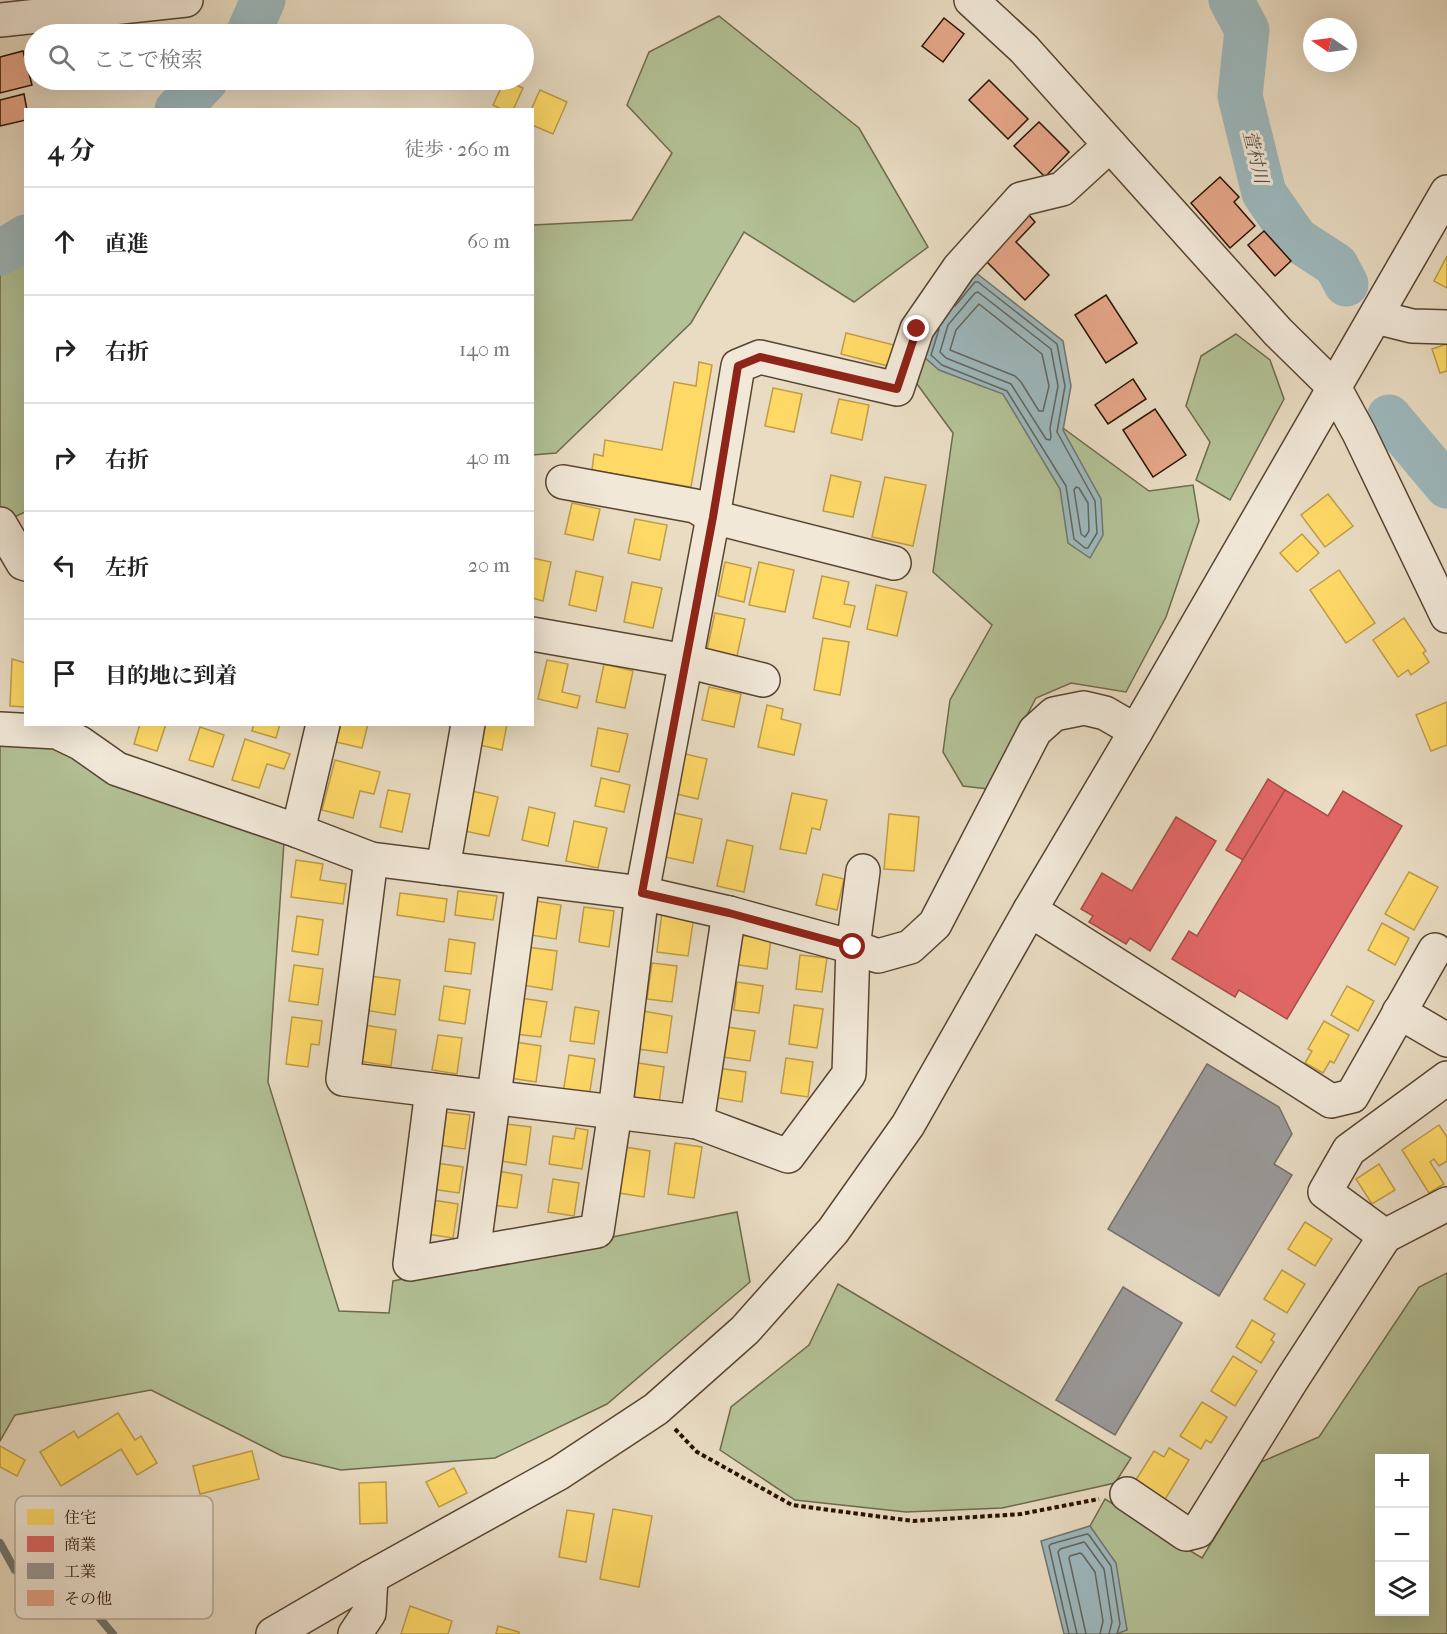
<!DOCTYPE html>
<html lang="ja">
<head>
<meta charset="utf-8">
<style>
  :root { --surface:#fff; --page:#f2f2f2; --text:#222; --muted:#767676; --line:#e0e0e0 }
  body { margin:0; font-family:"IM FELL French Canon","Noto Serif JP",serif; background:var(--page); color:var(--text) }
  .controls { position:absolute; right:18px; bottom:18px; display:grid; overflow:hidden; border-radius:0px; box-shadow:0 6px 24px #0002 }
  .controls button { width:54px; height:54px; display:grid; place-items:center; padding:0; border:0; border-bottom:2px solid var(--line); background:var(--surface); color:var(--text); font:30px sans-serif }
  .compass { position:absolute; left:1303px; top:18px; width:54px; height:54px; border-radius:50%; background:var(--surface); box-shadow:0 6px 24px #0002; rotate:283deg }
  .stop { position:absolute; width:18px; height:18px; margin:-14px; border:4px solid #8f2418; border-radius:50%; background:#fff }
  .stop.end { background:#8f2418; border-color:#fff; box-shadow:0 2px 6px #0008 }
  .list { margin:0; padding:0; list-style:none }
  h2 { display:flex; justify-content:space-between; align-items:center; height:78px; margin:0; padding:0 24px; font-size:26px }
  h2 small { font-size:20px; font-weight:400; color:var(--muted) }
  .list li { display:grid; grid-template-columns:39px 1fr auto; gap:18px; align-items:center; box-sizing:border-box; height:108px; padding:0 24px; border-top:2px solid var(--line) }
  .list b { display:block; font-size:22px; white-space:nowrap }
  .list em { font-size:20px; font-style:normal; color:var(--muted) }
  .icon { flex:none; width:33px; height:33px; fill:none; stroke:currentColor; stroke-width:2; stroke-linecap:round; stroke-linejoin:round }
  .map { position:relative; flex:none; width:1447px; height:1634px; overflow:hidden }
  .search { position:absolute; background:var(--surface); box-shadow:0 6px 24px #0002; left:24px; top:24px; width:510px; height:66px; display:flex; align-items:center; gap:15px; box-sizing:border-box; padding:0 21px; border-radius:33px; color:var(--muted); font-size:22px }
  .panel { position:absolute; background:var(--surface); box-shadow:0 6px 24px #0002; left:24px; top:108px; width:510px; height:618px; border-radius:0px }
  .map>svg:first-child { display:block }
</style>
</head>
<body>
<div class="map">
<svg width="1447" height="1634" viewBox="0 0 1447 1634">
  <rect width="100%" height="100%" fill="#e9dcc3"/>
  <filter id="stains"><feTurbulence type="fractalNoise" baseFrequency=".00333" numOctaves="4"/><feColorMatrix values="0 0 0 0 .2 0 0 0 0 .09 0 0 0 0 .02 0 0 0 .5 -.17"/></filter>
  <radialGradient id="worn" r=".72"><stop offset=".6" stop-color="#630" stop-opacity="0"/><stop offset="1" stop-color="#630" stop-opacity=".3"/></radialGradient>
  <!-- green -->
  <g fill="#b3c196" stroke="#6e6a4b" stroke-width="1.5" fill-rule="evenodd">
    <polygon points="719,16 859,128 928,247 854,302 744,232 691,323 556,453 533,455 533,225 632,220 672,153 627,105 649,52"/>
    <polygon points="25,257 25,512 6,521 0,512 0,274"/>
    <polygon points="925,327 1149,491 1193,485 1199,521 1166,617 1126,692 1071,683 1036,698 988,789 963,786 943,752 950,700 992,625 933,572 953,433 917,384"/>
    <polygon points="1236,334 1270,360 1284,399 1230,500 1196,480 1210,442 1186,406 1201,356"/>
    <polygon points="0,737 52,742 284,842 268,1082 339,1311 389,1313 393,1281 737,1212 750,1282 607,1404 495,1458 341,1470 282,1456 151,1390 15,1415 0,1441"/>
    <path d="M 1447,1273 L 1447,1634 L 1116,1634 L 1127,1629 L 1090,1526 L 1105,1499 L 1202,1558 L 1261,1462 L 1319,1437 L 1419,1287 ZM 1380,1458 L 1424,1458 L 1424,1612 L 1380,1612 Z"/>
    <polygon points="838,1284 1131,1458 1115,1483 1002,1508 906,1512 795,1500 720,1450 731,1407 809,1345"/>
  </g>
  <!-- water -->
  <g fill="#9db9be" stroke="#6f7672" stroke-width="1.5">
    <polygon points="975,272 1063,341 1071,386 1063,430 1101,499 1103,535 1090,558 1068,543 1060,489 1003,394 939,370 923,356 936,318"/>
    <polygon points="1090,1526 1116,1563 1127,1630 1116,1634 1064,1634 1041,1541"/>
  </g>
  <!-- homes -->
  <g fill="#ffd966" stroke="#bf9d47" stroke-width="1.5">
    <polygon points="505,80 523,88 513,110 503,110 493,105"/>
    <polygon points="540,90 567,102 553,134 532,125 532,110 531,110"/>
    <polygon points="1447,256 1447,288 1434,281"/>
    <polygon points="846,333 894,345 888,366 841,354"/>
    <polygon points="1447,344 1447,371 1440,373 1432,349"/>
    <polygon points="699,362 712,365 691,487 592,470 594,454 603,456 605,440 662,450 674,382 696,386"/>
    <polygon points="773,388 802,394 794,432 765,426"/>
    <polygon points="839,399 869,405 862,440 831,433"/>
    <polygon points="831,475 861,482 853,517 823,511"/>
    <polygon points="885,477 926,485 913,546 872,537"/>
    <polygon points="1328,494 1353,526 1325,547 1301,515"/>
    <polygon points="572,503 600,509 593,540 565,534"/>
    <polygon points="635,519 667,525 660,560 628,553"/>
    <polygon points="1302,534 1319,553 1297,572 1280,553"/>
    <polygon points="532,558 551,562 543,601 532,598"/>
    <polygon points="725,562 751,568 744,602 718,596"/>
    <polygon points="759,562 794,570 785,612 749,605"/>
    <polygon points="1339,570 1375,623 1346,643 1310,590"/>
    <polygon points="576,571 603,577 596,611 569,605"/>
    <polygon points="822,576 849,582 844,604 855,606 850,627 813,618"/>
    <polygon points="632,582 662,588 653,628 624,622"/>
    <polygon points="876,585 907,592 897,636 867,629"/>
    <polygon points="715,613 745,619 737,656 707,650"/>
    <polygon points="1404,618 1426,651 1423,653 1429,662 1411,675 1408,670 1398,677 1373,640"/>
    <polygon points="823,638 849,642 840,695 814,690"/>
    <polygon points="12,659 26,663 26,707 10,706"/>
    <polygon points="547,660 568,664 562,692 580,696 577,708 538,699"/>
    <polygon points="604,664 633,671 625,708 596,702"/>
    <polygon points="709,687 741,694 734,727 702,720"/>
    <polygon points="1447,702 1447,745 1431,751 1416,715"/>
    <polygon points="767,705 783,709 781,719 801,724 794,755 758,747"/>
    <polygon points="140,724 166,724 157,751 134,744"/>
    <polygon points="254,724 280,724 276,738 252,731"/>
    <polygon points="341,724 368,724 362,748 336,742"/>
    <polygon points="479,724 507,724 502,750 475,744"/>
    <polygon points="200,727 224,735 213,767 189,760"/>
    <polygon points="598,728 628,734 619,772 591,766"/>
    <polygon points="245,739 290,754 284,769 267,764 259,788 232,780"/>
    <polygon points="681,753 707,759 698,799 672,793"/>
    <polygon points="335,760 380,772 374,794 360,791 353,818 322,810"/>
    <polygon points="601,778 630,785 624,812 595,806"/>
    <polygon points="388,790 410,794 402,832 380,827"/>
    <polygon points="472,791 498,797 489,836 464,831"/>
    <polygon points="792,793 827,800 820,830 812,828 806,854 780,849"/>
    <polygon points="529,807 555,813 548,846 522,840"/>
    <polygon points="674,813 702,819 693,863 665,857"/>
    <polygon points="889,814 919,817 914,871 884,869"/>
    <polygon points="574,821 607,828 598,868 566,861"/>
    <polygon points="727,840 753,846 744,892 717,886"/>
    <polygon points="296,860 323,864 320,880 346,884 343,904 291,897"/>
    <polygon points="1409,872 1438,887 1414,930 1385,914"/>
    <polygon points="823,874 844,879 837,910 816,905"/>
    <polygon points="458,891 497,896 493,920 455,915"/>
    <polygon points="400,893 447,899 444,922 397,915"/>
    <polygon points="536,901 561,905 556,939 531,935"/>
    <polygon points="584,907 614,911 609,947 579,942"/>
    <polygon points="662,912 694,916 688,956 657,952"/>
    <polygon points="297,916 323,920 318,955 292,951"/>
    <polygon points="1382,923 1409,938 1395,965 1368,950"/>
    <polygon points="736,935 771,939 767,969 732,964"/>
    <polygon points="449,939 475,943 471,974 445,971"/>
    <polygon points="527,947 557,951 552,990 522,985"/>
    <polygon points="800,955 827,958 822,992 796,989"/>
    <polygon points="652,963 677,966 672,1002 647,999"/>
    <polygon points="294,965 323,969 318,1005 289,1001"/>
    <polygon points="369,976 400,980 395,1015 364,1010"/>
    <polygon points="737,982 763,986 759,1013 734,1010"/>
    <polygon points="444,986 470,990 465,1024 439,1020"/>
    <polygon points="1347,986 1374,1001 1358,1031 1331,1015"/>
    <polygon points="520,998 547,1002 541,1037 515,1034"/>
    <polygon points="794,1005 823,1009 817,1048 789,1044"/>
    <polygon points="575,1007 599,1011 594,1044 570,1041"/>
    <polygon points="643,1011 672,1016 667,1053 638,1049"/>
    <polygon points="292,1017 322,1021 319,1045 311,1044 308,1067 286,1064"/>
    <polygon points="1324,1021 1349,1035 1334,1063 1330,1061 1323,1073 1305,1063 1312,1051 1308,1049"/>
    <polygon points="364,1025 396,1030 391,1066 359,1061"/>
    <polygon points="727,1027 755,1031 750,1061 723,1057"/>
    <polygon points="438,1035 462,1038 457,1074 432,1070"/>
    <polygon points="515,1042 541,1046 536,1082 510,1078"/>
    <polygon points="569,1055 595,1059 589,1097 563,1093"/>
    <polygon points="786,1058 813,1062 808,1097 781,1093"/>
    <polygon points="638,1063 664,1067 659,1103 632,1099"/>
    <polygon points="717,1068 746,1072 742,1102 713,1097"/>
    <polygon points="444,1112 470,1115 465,1149 438,1145"/>
    <polygon points="506,1124 531,1127 526,1165 501,1161"/>
    <polygon points="1439,1125 1447,1137 1447,1161 1439,1166 1434,1159 1430,1162 1444,1184 1429,1193 1402,1150"/>
    <polygon points="576,1128 588,1130 582,1169 549,1164 553,1136 574,1139"/>
    <polygon points="675,1143 702,1147 694,1198 668,1194"/>
    <polygon points="625,1147 650,1151 644,1197 619,1193"/>
    <polygon points="436,1163 463,1167 459,1193 432,1189"/>
    <polygon points="1379,1164 1395,1190 1372,1204 1356,1179"/>
    <polygon points="497,1171 522,1175 517,1208 492,1205"/>
    <polygon points="553,1179 579,1183 574,1216 548,1212"/>
    <polygon points="432,1200 458,1204 453,1238 427,1234"/>
    <polygon points="1305,1222 1332,1239 1315,1266 1288,1249"/>
    <polygon points="1282,1270 1305,1284 1287,1313 1264,1299"/>
    <polygon points="1252,1320 1275,1334 1271,1340 1274,1342 1261,1363 1236,1347"/>
    <polygon points="1233,1356 1257,1371 1235,1406 1211,1391"/>
    <polygon points="1202,1402 1227,1417 1211,1443 1206,1440 1201,1449 1180,1436"/>
    <polygon points="118,1413 135,1440 141,1436 157,1463 137,1475 121,1449 61,1486 40,1452 74,1431 78,1438"/>
    <polygon points="0,1446 25,1460 17,1476 0,1467"/>
    <polygon points="1169,1448 1189,1460 1164,1501 1134,1483 1154,1451 1164,1457"/>
    <polygon points="252,1451 259,1479 200,1494 193,1466"/>
    <polygon points="454,1468 467,1493 439,1507 426,1482"/>
    <polygon points="386,1482 387,1523 360,1524 359,1483"/>
    <polygon points="613,1509 652,1516 639,1587 600,1579"/>
    <polygon points="567,1510 594,1514 586,1562 559,1557"/>
    <polygon points="410,1606 452,1621 448,1634 401,1634"/>
    <polygon points="498,1626 519,1632 519,1634 496,1634"/>
  </g>
  <!-- shops -->
  <g fill="#e06666" stroke="#a94d47" stroke-width="1.5">
    <polygon points="1268,779 1285,790 1243,860 1226,850"/>
    <polygon points="1285,790 1328,816 1343,791 1402,826 1287,1019 1239,990 1235,997 1172,959 1189,931 1197,936"/>
    <polygon points="1176,817 1216,841 1150,951 1130,938 1126,944 1089,922 1093,916 1081,909 1102,873 1132,891"/>
  </g>
  <!-- industry -->
  <g fill="#999" stroke="#77706b" stroke-width="1.5">
    <polygon points="1207,1064 1279,1107 1292,1134 1274,1164 1292,1175 1219,1296 1108,1229"/>
    <polygon points="1123,1287 1182,1323 1115,1435 1056,1400"/>
  </g>
  <g fill="none" stroke-linecap="round" stroke-linejoin="round">
    <!-- shore -->
    <g stroke="#63665f" stroke-width="1.5">
      <polygon points="978,292 1051,349 1058,386 1050,428 1051,437 1050,440 1046,439 1011,384 946,358 940,352 948,325 975,293"/>
      <polygon points="979,304 1042,354 1049,386 1043,411 1039,411 1021,382 1015,376 950,350 956,330"/>
      <polyline points="939,329 931,355 942,365 1007,391 1066,486 1074,539 1085,548 1088,548 1097,533 1095,501 1057,432 1065,386 1057,344 978,282 975,282 955,306"/>
      <polygon points="1076,487 1079,488 1088,503 1089,531 1085,537 1081,534 1074,490"/>
      <polyline points="1069,1634 1049,1546 1051,1544 1087,1534 1089,1535 1111,1566 1120,1624 1117,1634"/>
      <polyline points="1077,1634 1058,1552 1060,1549 1084,1542 1086,1544 1104,1569 1112,1622 1109,1634"/>
      <polyline points="1086,1634 1069,1558 1070,1556 1080,1553 1082,1554 1095,1572 1103,1621 1100,1634"/>
    </g>
    <!-- stream -->
    <polyline stroke="#6f7672" stroke-width="8" points="0,1543 15,1570 97,1615 113,1634"/>
    <!-- river -->
    <g stroke="#9db9be" stroke-width="45">
      <polyline points="1231,0 1247,30 1240,96 1264,193 1296,239 1336,265 1346,284"/>
      <polyline points="248,34 263,0"/>
      <polyline points="177,110 206,80"/>
      <polyline points="0,253 26,237"/>
      <polyline points="1389,417 1447,486"/>
    </g>
  </g>
  <!-- building -->
  <g fill="#e6a78a" stroke="#291200" stroke-width="1.5">
    <polygon points="944,18 964,34 943,62 922,46"/>
    <polygon points="23,51 32,85 0,93 0,57"/>
    <polygon points="989,80 1028,119 1008,139 969,100"/>
    <polygon points="24,94 27,110 26,110 26,120 0,126 0,100"/>
    <polygon points="1039,122 1069,152 1045,177 1014,146"/>
    <polygon points="1220,177 1239,197 1234,202 1255,226 1230,248 1191,203"/>
    <polygon points="1028,214 1035,222 1016,242 1049,275 1025,300 983,258"/>
    <polygon points="1264,231 1291,261 1275,276 1248,245"/>
    <polygon points="1106,295 1137,343 1106,363 1075,315"/>
    <polygon points="1133,379 1146,399 1108,424 1095,405"/>
    <polygon points="1155,409 1186,455 1153,477 1123,430"/>
  </g>
  <g fill="none" stroke-linecap="round" stroke-linejoin="round">
    <defs>
      <g id="minor">
        <polyline points="971,0 1024,49 1278,332 1334,387 1359,433 1447,616"/>
        <polyline points="0,20 186,0"/>
        <polyline points="1376,317 1412,326 1447,327"/>
        <polyline points="563,482 695,506 713,517 894,563"/>
        <polyline points="0,524 23,563 26,564"/>
        <polyline points="532,634 686,661 763,680"/>
        <polyline points="0,729 57,732 80,743 117,769 298,831 371,859 642,893 729,913 853,947 863,871"/>
        <polyline points="298,831 323,724"/>
        <polyline points="371,859 343,1079 697,1122 788,1156 849,1074 853,947 878,956 910,947 935,924 1035,731 1054,714 1084,708 1105,713 1136,731"/>
        <polyline points="443,868 468,724"/>
        <polyline points="1030,910 1331,1101 1352,1096 1435,950"/>
        <polyline points="1399,1012 1447,1040"/>
        <polyline points="1447,1078 1349,1150 1325,1192 1385,1236 1447,1204"/>
        <polyline points="432,1090 410,1264 597,1231 615,1112 642,893 713,517 738,366 760,357 897,389 917,329 959,268 1021,199 1062,189 1110,145"/>
        <polyline points="697,1122 729,913"/>
        <polyline points="473,1253 523,878"/>
        <polyline points="1127,1494 1186,1534 1198,1531 1291,1381 1385,1236"/>
        <polyline points="273,1634 371,1577 559,1473 656,1409 745,1330 833,1231 908,1125 1030,910 1136,731 1447,192"/>
        <polyline points="355,1634 369,1613 371,1577"/>
      </g>
    </defs>
    <!-- minor casing -->
    <use href="#minor" stroke="#594431" stroke-width="36"/>
    <!-- path -->
    <polyline stroke="#291200" stroke-width="4" stroke-dasharray="4.5 3" stroke-linecap="butt" points="675,1429 697,1452 792,1505 913,1521 1021,1514 1099,1499"/>
    <!-- minor -->
    <use href="#minor" stroke="#f1e8d8" stroke-width="33"/>
  </g>
  <g fill="none" stroke-linecap="round" stroke-linejoin="round">
    <!-- route -->
    <polyline stroke="#8f2418" stroke-width="8" points="853,947 729,913 642,893 713,517 738,366 760,357 897,389 917,329"/>
  </g>
  <g text-anchor="middle" dominant-baseline="central" stroke-width="6" stroke-linejoin="round" paint-order="stroke">
    <!-- water labels -->
    <g font-size="18" font-style="italic" fill="#524c42" stroke="#f1e8d8">
      <text transform="translate(1255 157) rotate(76)">萱村川</text>
    </g>
  </g>
  <!-- legend -->
  <rect x="15" y="1496" width="198" height="123" rx="9" fill="#f1e8d8" stroke="#b5a897" stroke-width="1.5"/>
  <rect x="27" y="1509" width="27" height="16" fill="#ffd966"/>
  <rect x="27" y="1536" width="27" height="16" fill="#e06666"/>
  <rect x="27" y="1563" width="27" height="16" fill="#999"/>
  <rect x="27" y="1590" width="27" height="16" fill="#e6a78a"/>
  <g font-size="16" fill="#291200">
    <text x="64" y="1523">住宅</text>
    <text x="64" y="1550">商業</text>
    <text x="64" y="1577">工業</text>
    <text x="64" y="1604">その他</text>
  </g>
  <rect width="100%" height="100%" filter="url(#stains)"/>
  <rect width="100%" height="100%" fill="url(#worn)"/>
</svg>
<div class="controls">
<button>+</button>
<button>−</button>
<button><svg class="icon" aria-label="layers" viewBox="0 0 24 24"><path d="M12 4l9 5-9 5-9-5zM3 14l9 5 9-5"/></svg></button>
</div>
<svg class="compass" viewBox="-18 -18 36 36"><path d="M0-13l5 13h-10z" fill="#e53935"/><path d="M0 13l5-13h-10z" fill="#767676"/></svg>
<div class="stop" style="left:853px;top:947px"></div>
<div class="stop end" style="left:917px;top:329px"></div>
<div class="search"><svg class="icon" aria-label="search" viewBox="0 0 24 24"><circle cx="10" cy="10" r="6"/><path d="M15 15l6 6"/></svg>ここで検索</div>
<section class="panel">
<h2>4 分<small>徒歩 · 260 m</small></h2>
<ul class="list">
<li><svg class="icon" aria-label="ahead" viewBox="0 0 24 24"><path d="M12 20V5M6 11l6-6 6 6"/></svg><div><b>直進</b></div><em>60 m</em></li>
<li><svg class="icon" aria-label="right" viewBox="0 0 24 24"><path d="M7 20v-9h11M14 6l5 5-5 5"/></svg><div><b>右折</b></div><em>140 m</em></li>
<li><svg class="icon" aria-label="right" viewBox="0 0 24 24"><path d="M7 20v-9h11M14 6l5 5-5 5"/></svg><div><b>右折</b></div><em>40 m</em></li>
<li><svg class="icon" aria-label="left" viewBox="0 0 24 24"><path d="M17 20v-9H6M10 6l-5 5 5 5"/></svg><div><b>左折</b></div><em>20 m</em></li>
<li><svg class="icon" aria-label="arrive" viewBox="0 0 24 24"><path d="M6 21V4h12l-3 4 3 4H6"/></svg><div><b>目的地に到着</b></div></li>
</ul>
</section>
</div>
</body>
</html>
